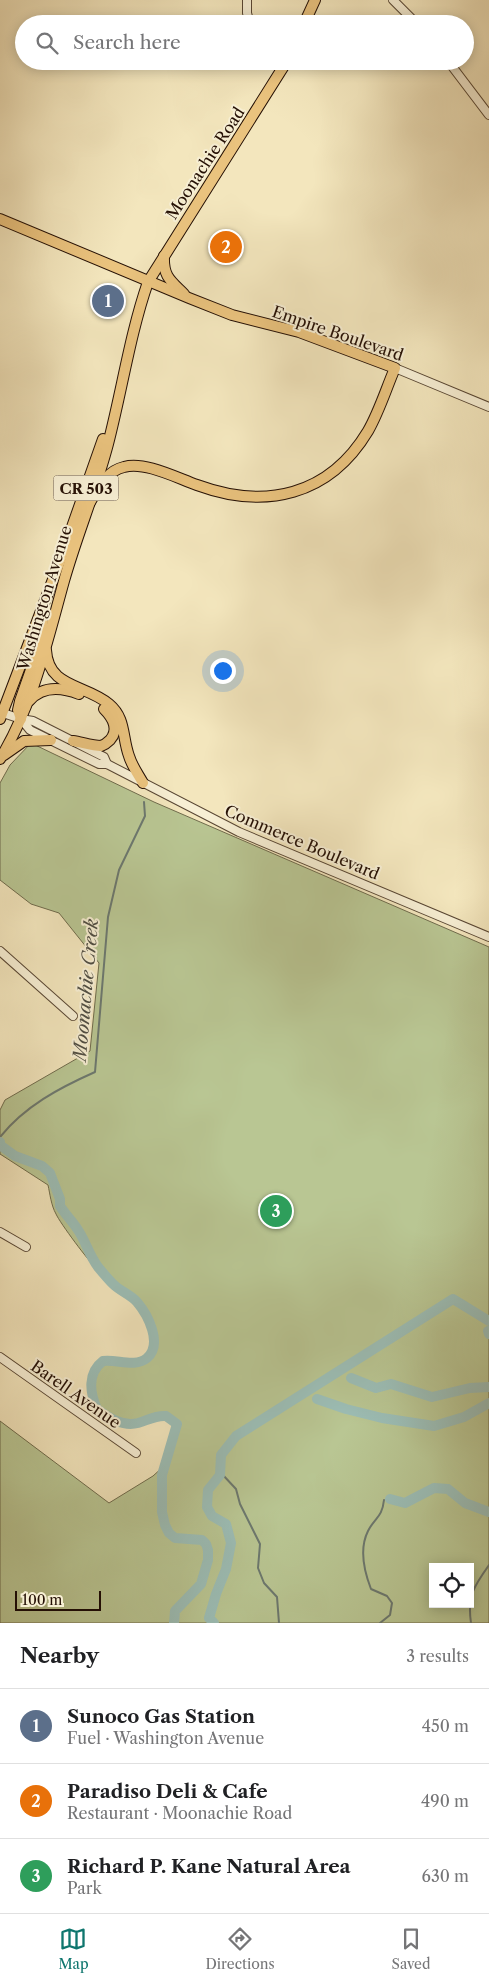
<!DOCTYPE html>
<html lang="en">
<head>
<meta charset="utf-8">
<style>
  :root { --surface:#fff; --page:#f6f6f6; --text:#202124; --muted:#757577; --line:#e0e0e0; --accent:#0f766e }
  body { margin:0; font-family:"Libre Caslon Text",serif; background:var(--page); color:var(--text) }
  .controls { position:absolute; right:15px; bottom:15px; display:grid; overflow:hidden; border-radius:0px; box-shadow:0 2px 12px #0003 }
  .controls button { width:45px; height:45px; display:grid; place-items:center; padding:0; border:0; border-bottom:1px solid var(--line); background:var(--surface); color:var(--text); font:25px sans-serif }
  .scale { position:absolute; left:15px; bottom:12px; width:86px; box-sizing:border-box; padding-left:5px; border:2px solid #251005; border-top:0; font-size:14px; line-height:18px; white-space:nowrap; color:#251005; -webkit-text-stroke:4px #f7efd4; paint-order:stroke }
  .you { position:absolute; left:222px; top:670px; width:18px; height:18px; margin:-12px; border:4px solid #fff; border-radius:50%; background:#1a73e8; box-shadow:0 0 0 8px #1a73e833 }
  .badge { display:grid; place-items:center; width:32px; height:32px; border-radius:50%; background:var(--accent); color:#fff; font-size:16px; font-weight:700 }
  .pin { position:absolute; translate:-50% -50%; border:2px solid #fff; box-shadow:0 1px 5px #0006 }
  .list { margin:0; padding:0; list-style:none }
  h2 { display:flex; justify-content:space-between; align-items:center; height:65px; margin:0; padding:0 20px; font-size:21px }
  h2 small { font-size:16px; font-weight:400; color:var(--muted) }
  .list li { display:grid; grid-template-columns:32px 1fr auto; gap:15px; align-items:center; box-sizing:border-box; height:75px; padding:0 20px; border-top:1px solid var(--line) }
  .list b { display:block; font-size:19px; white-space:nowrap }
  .list p { margin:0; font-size:16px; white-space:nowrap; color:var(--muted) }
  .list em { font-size:16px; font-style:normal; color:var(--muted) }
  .icon { flex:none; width:28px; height:28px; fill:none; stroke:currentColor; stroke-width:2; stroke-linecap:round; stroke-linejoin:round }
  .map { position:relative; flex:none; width:489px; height:1623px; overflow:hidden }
  .search { position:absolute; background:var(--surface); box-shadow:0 2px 12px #0003; left:15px; right:15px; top:15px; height:55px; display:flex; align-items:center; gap:12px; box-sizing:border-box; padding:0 18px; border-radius:28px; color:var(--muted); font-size:19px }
  .sheet { height:290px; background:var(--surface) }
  nav { display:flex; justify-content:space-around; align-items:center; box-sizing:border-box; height:70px; border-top:1px solid var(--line); background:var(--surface); font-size:14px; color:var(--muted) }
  nav a { display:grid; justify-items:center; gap:2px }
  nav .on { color:var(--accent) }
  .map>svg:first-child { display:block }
</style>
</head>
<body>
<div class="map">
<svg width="489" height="1623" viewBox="0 0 489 1623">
  <rect width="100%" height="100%" fill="#f3e6bd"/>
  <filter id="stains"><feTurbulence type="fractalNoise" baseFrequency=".004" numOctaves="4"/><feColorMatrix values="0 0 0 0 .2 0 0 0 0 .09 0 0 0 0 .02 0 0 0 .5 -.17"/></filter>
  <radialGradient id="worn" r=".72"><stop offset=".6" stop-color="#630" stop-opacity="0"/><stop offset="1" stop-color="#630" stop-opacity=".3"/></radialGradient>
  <!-- green -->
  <path fill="#b9c693" stroke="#6f6b4c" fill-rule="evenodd" d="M 31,743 L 154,802 L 489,947 L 489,1623 L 0,1623 L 0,1421 L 109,1503 L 153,1476 L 164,1466 L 177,1429 L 177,1424 L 166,1416 C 155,1415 147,1421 137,1423 C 124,1425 102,1419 96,1407 C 92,1400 92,1392 92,1385 C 91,1376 94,1366 102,1362 C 112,1357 122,1363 132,1363 C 153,1362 157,1342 151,1326 C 142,1300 116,1287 97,1269 C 89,1262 60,1223 56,1214 C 51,1205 50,1194 48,1185 L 0,1154 L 0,1110 L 5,1100 L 90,1051 L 99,963 L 59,913 L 31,904 L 0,880 L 0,783 L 10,765 ZM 433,1567 L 470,1567 L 470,1604 L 433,1604 Z"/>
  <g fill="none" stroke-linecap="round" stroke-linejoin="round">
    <!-- stream -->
    <g stroke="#6c786f" stroke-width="2">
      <path d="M 0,1137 C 25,1106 59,1088 95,1072 L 108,917 L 119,870 L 145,816 L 144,802"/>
      <polyline points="222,1474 236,1489 240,1504 260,1544 258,1568 264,1583 277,1597 279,1623"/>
      <path d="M 380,1623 L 390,1615 L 392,1603 L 387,1596 L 371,1589 C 364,1571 359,1549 368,1531 C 375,1517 382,1518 384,1500"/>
      <path d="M 471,1623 C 467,1596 474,1586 489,1565"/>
    </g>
    <!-- river -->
    <g stroke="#9cbeb6" stroke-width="10">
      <path d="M 0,1142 L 0,1145 L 15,1156 L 42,1166 L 50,1173 L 60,1199 L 60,1206 C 65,1214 73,1222 78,1230 C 86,1242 89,1255 98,1267 C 103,1273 108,1279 113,1284 C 120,1291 131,1295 137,1302 C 148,1315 163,1344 147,1358 C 135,1368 117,1359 103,1361 C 87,1373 90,1393 97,1409 C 109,1418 123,1427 138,1423 C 148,1420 156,1415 166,1416 L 177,1424 L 162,1475 L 162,1512 L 165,1525 L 169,1533 L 175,1538 L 202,1540 L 206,1544 L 208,1550 L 208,1560 L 201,1584 L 175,1611 L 174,1623"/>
      <polyline points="488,1331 489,1334"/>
      <polyline points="351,1378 376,1388 391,1384 432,1397 470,1388 489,1387"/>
      <polyline points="317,1399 346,1409 382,1418 434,1426 464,1417 489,1403"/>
      <polyline points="390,1499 405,1503 434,1488 448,1489 465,1503 489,1512"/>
      <polyline points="214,1623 209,1618 216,1594 226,1569 231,1543 226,1524 212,1516 207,1507 208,1490 220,1475 221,1455 236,1436 453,1299 489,1321"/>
    </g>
    <defs>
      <g id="minor">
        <polyline points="247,0 247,13 250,24"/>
        <polyline points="393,0 417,24"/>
        <polyline points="448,61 489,115"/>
        <polyline points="395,368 489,407"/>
        <polyline points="0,712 21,719 33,721 104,757 107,764"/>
        <polyline points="21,719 30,730 99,764 107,764 239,832 489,937"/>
        <polyline points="0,951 73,1016"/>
        <polyline points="0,1232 26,1247"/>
        <polyline points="0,1357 136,1453"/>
      </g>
      <g id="major">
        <polyline points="304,24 315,0"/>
        <path d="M 0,219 L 189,298 L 232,315 L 299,332 L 395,368 C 386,389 379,412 368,431 C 329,496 265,510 197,485 C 177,478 145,461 124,467 C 106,471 98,489 89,504"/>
        <path d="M 164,256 C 163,277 171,281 184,294"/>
        <path d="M 46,650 C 48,688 85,684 109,704 C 126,718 122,737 129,756 C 132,766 138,774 143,783"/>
        <path d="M 29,701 C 42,686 61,687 79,694"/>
        <polyline points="0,719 60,561 103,439"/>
        <polyline points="21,719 18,710 20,701 33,664 43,622"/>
        <path d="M 73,741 C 81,742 92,746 101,746 C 104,745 108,742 110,740 C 120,729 112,717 104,709"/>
        <polyline points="4,755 24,741 51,740"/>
        <path d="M 0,759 C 33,705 47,642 64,581 C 77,535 96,490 108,444 C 122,390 130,334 148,282 L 287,61"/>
      </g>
    </defs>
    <!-- minor casing -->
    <use href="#minor" stroke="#584633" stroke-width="10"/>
    <!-- major casing -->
    <use href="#major" stroke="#251005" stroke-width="12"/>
    <!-- minor -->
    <use href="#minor" stroke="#f7efd4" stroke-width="8"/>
    <!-- major -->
    <use href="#major" stroke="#eac37e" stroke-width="10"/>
  </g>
  <g text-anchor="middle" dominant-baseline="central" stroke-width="4" stroke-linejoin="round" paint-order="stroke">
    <!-- shield labels -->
    <rect fill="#f7efd4" stroke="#645343" stroke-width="1" x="53.5" y="475.5" width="65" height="25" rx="4"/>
    <g font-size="15" font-weight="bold" fill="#251005">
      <text x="86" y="488">CR 503</text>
    </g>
    <!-- street labels -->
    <g font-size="16" fill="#251005" stroke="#f7efd4">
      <text transform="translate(205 163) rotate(-57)">Moonachie Road</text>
      <text transform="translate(338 333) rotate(19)">Empire Boulevard</text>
      <text transform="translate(44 598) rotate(-73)">Washington Avenue</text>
      <text transform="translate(302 842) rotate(23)">Commerce Boulevard</text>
      <text transform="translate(76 1394) rotate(35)">Barell Avenue</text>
    </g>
    <!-- water labels -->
    <g font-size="18" font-style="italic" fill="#4f4d43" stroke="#f7efd4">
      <text transform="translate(86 990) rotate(-85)">Moonachie Creek</text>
    </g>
  </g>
  <rect width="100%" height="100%" filter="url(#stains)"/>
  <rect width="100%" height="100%" fill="url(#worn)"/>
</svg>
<div class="controls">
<button><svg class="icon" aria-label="locate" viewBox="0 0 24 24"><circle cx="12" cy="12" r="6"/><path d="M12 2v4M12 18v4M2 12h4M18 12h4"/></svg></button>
</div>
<div class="scale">100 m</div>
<div class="you"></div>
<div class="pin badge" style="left:108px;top:301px;background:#5c6f8a">1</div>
<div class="pin badge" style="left:226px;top:247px;background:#e8710a">2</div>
<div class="pin badge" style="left:276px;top:1211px;background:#2e9e5b">3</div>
<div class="search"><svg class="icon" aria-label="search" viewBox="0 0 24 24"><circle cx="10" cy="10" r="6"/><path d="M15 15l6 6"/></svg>Search here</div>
</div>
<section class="sheet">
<h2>Nearby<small>3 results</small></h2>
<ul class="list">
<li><span class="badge" style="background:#5c6f8a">1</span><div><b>Sunoco Gas Station</b><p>Fuel · Washington Avenue</p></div><em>450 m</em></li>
<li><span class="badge" style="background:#e8710a">2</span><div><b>Paradiso Deli &amp; Cafe</b><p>Restaurant · Moonachie Road</p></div><em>490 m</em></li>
<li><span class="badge" style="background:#2e9e5b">3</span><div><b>Richard P. Kane Natural Area</b><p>Park</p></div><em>630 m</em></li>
</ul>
</section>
<nav>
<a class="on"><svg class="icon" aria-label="map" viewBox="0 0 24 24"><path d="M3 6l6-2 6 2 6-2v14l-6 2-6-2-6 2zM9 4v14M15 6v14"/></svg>Map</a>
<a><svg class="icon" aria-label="directions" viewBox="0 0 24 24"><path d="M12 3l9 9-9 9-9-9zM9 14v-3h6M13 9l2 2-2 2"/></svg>Directions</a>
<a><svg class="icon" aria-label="saved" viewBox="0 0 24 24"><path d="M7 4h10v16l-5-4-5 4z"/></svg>Saved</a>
</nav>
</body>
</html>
